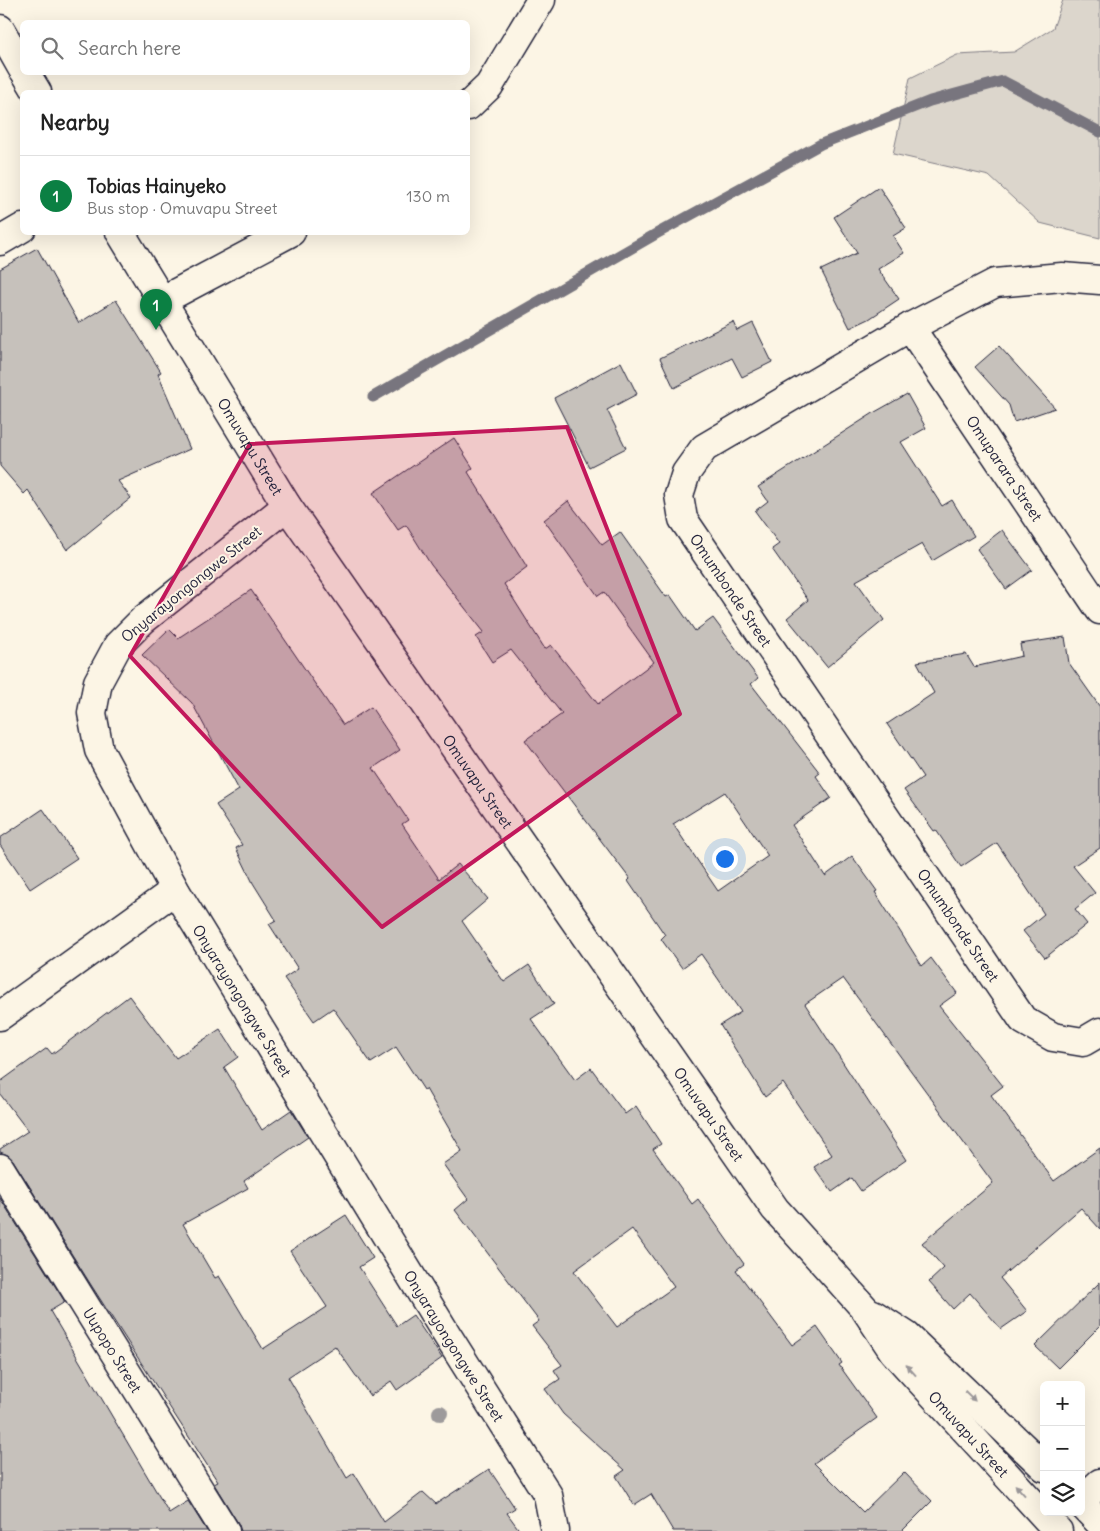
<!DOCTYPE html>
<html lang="en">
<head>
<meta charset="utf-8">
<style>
  :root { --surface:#fff; --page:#f2f2f2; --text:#222; --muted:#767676; --line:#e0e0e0; --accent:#0b8043 }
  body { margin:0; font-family:Delius,sans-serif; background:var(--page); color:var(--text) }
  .controls { position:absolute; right:15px; bottom:15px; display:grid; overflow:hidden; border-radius:8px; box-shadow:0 5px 20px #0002 }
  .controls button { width:45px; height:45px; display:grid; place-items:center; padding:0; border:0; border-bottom:1px solid var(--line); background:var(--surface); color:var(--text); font:25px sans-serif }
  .you { position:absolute; left:724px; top:858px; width:18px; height:18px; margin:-12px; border:4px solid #fff; border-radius:50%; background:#1a73e8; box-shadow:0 0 0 8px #1a73e833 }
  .badge { display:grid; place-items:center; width:32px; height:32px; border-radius:50%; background:var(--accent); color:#fff; font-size:16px; font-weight:700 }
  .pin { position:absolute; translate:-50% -41px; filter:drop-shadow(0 1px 2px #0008) }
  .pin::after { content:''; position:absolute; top:26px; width:18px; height:15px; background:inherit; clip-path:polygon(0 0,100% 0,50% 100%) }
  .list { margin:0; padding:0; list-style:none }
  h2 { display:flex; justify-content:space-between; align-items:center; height:65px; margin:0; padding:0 20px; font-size:21px }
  h2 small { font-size:16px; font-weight:400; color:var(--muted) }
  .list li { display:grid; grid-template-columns:32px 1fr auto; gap:15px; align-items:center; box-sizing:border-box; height:80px; padding:0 20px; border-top:1px solid var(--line) }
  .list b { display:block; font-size:19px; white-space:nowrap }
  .list p { margin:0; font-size:16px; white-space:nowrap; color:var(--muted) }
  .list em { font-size:16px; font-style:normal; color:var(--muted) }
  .icon { flex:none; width:28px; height:28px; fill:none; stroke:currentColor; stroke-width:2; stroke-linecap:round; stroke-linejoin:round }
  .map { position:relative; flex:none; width:1100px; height:1531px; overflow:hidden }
  .search { position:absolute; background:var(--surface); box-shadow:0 5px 20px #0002; left:20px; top:20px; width:450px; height:55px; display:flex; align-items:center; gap:12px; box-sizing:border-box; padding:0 18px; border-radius:8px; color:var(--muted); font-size:19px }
  .panel { position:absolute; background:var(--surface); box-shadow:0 5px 20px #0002; left:20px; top:90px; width:450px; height:145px; border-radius:8px }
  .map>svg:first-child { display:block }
</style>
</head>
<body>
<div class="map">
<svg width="1100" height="1531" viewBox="0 0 1100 1531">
  <rect width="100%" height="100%" fill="#fcf5e5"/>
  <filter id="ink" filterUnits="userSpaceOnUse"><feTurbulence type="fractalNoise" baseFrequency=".02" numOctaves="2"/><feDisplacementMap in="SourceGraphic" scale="10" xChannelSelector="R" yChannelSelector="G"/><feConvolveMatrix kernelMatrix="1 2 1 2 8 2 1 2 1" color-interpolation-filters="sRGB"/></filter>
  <g filter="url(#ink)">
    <!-- green -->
    <polygon fill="#dcd6cc" stroke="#7f7c84" points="1063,0 1100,0 1100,238 1040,223 989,176 893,154 910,78 957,55 1014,52 1053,28"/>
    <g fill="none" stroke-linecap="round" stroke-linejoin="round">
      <!-- stream -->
      <polyline stroke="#78757e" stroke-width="11" points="373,397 656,234 821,144 930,101 1003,81 1100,132"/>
    </g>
    <!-- building -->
    <g fill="#c6c1bb" stroke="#22223b" fill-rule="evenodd">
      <polygon points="879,187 906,228 893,236 904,253 878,269 899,299 869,319 850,328 821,270 857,253 834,217"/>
      <polygon points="37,248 79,323 116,300 161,372 158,374 190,449 118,481 131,498 67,550 28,490 24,494 0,466 0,269"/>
      <polygon points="733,322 737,331 753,323 772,362 742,377 732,358 674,388 660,358"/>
      <polygon points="999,346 1055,408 1014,422 1009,405 975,367"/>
      <polygon points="621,362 637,394 607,410 626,448 589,467 554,398"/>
      <polygon points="907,394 926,428 901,442 942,506 952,500 974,536 932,561 922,544 856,581 884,620 827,667 787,618 808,600 772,549 779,544 755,511 768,501 758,487 875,412"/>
      <path d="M 454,438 L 473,468 L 468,472 L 527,567 L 504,584 L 545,649 L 551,645 L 598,704 L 654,662 L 604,592 L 598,596 L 544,520 L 568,501 L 602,545 L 620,532 L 666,597 L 670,595 L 695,631 L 713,618 L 758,678 L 751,684 L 820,773 L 816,776 L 831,798 L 792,825 L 825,876 L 852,856 L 877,891 L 875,892 L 922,966 L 931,958 L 957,993 L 939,1006 L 1003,1086 L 991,1095 L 1054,1181 L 1100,1148 L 1100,1229 L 1081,1208 L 1000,1278 L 1027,1311 L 1001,1329 L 970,1293 L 953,1309 L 929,1282 L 944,1268 L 922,1243 L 993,1183 L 843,978 L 805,1004 L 906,1160 L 861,1191 L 852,1178 L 832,1192 L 814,1167 L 832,1155 L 783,1083 L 765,1097 L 720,1025 L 741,1012 L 701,954 L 682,968 L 661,939 L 665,935 L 628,881 L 630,879 L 525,740 L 562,714 L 511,650 L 492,662 L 476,637 L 484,632 L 431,565 L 406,525 L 398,530 L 373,493 ZM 725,792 L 768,856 L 718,891 L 673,824 Z"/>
      <polygon points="1002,530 1032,570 1006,589 977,549"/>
      <path d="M 251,590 L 343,725 L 371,707 L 400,750 L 373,768 L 408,820 L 402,824 L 439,879 L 458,864 L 488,899 L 462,921 L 504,982 L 529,965 L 554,1004 L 531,1019 L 575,1080 L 591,1068 L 625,1114 L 636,1106 L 661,1144 L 653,1149 L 692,1204 L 698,1199 L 744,1264 L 736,1270 L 792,1345 L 817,1327 L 842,1363 L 839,1365 L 877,1418 L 814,1463 L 863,1512 L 904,1472 L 932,1501 L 902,1531 L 673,1531 L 651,1494 L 634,1505 L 616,1476 L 625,1470 L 563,1414 L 545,1389 L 560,1379 L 554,1370 L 562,1365 L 532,1326 L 539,1321 L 455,1210 L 468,1199 L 443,1164 L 462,1151 L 426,1089 L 424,1090 L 396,1047 L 371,1063 L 333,1008 L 314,1021 L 284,978 L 298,969 L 269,924 L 276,920 L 253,883 L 236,848 L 242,845 L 216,805 L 239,790 L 192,703 L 142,655 L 169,629 L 178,638 ZM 632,1229 L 674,1287 L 617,1327 L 574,1271 Z"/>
      <polygon points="1065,637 1069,663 1100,707 1100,848 1073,866 1095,893 1075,909 1087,924 1045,958 1023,931 1044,914 997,843 961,867 936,830 934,831 904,790 923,777 887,724 934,693 917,662 966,654 974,667 1022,656 1020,644"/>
      <polygon points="43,809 77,858 30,889 0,845 0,838"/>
      <polygon points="129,996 176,1058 220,1029 238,1057 224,1067 262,1130 291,1110 308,1137 244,1181 248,1188 183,1224 215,1278 219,1276 263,1349 327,1307 290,1251 346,1215 373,1258 359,1267 397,1326 413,1315 442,1358 397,1390 391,1381 370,1396 335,1346 288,1377 347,1478 354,1473 384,1522 423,1492 436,1504 489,1469 515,1508 507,1513 520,1531 241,1531 238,1523 214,1484 218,1482 91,1285 13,1160 8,1155 0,1152 0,1149 28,1131 0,1094 0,1082 47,1048 52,1054"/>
      <polygon points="0,1198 65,1302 50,1311 169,1513 188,1501 207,1531 0,1531"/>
      <polygon points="1100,1282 1100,1326 1058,1368 1035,1346"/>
    </g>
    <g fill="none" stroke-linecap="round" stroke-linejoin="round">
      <defs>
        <g id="minor">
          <polyline points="0,29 22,68"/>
          <polyline points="25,72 37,92"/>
          <polyline points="468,106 489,86 541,0"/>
          <path id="s1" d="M 120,232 L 287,506 L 775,1209 L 865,1309 L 893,1351 L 1058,1531"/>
          <polyline points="0,241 22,228"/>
          <path id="s2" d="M 1100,280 L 1062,277 L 995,283 L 910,327 L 704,448 L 686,473 L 679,495 L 683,519 L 1023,1020 L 1053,1037 L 1083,1042 L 1100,1032"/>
          <polyline points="161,301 291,232"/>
          <path id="s3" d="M 910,327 L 1100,610"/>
          <path id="s4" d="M 287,506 L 143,620 L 118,645 L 98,682 L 92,713 L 99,750 L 175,890 L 447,1335 L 548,1495 L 555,1531"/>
          <polyline points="0,1016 175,890"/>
          <path id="s5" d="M 0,1168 L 225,1531"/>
          <polyline points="873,1314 907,1336 1044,1467"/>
          <polyline points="1081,1501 1100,1483"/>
          <polyline points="1081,1503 1100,1523"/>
        </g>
      </defs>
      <!-- minor casing -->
      <use href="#minor" stroke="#22223b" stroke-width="31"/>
      <!-- minor -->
      <use href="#minor" stroke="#fcf5e5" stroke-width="28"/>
    </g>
    <!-- trees -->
    <circle fill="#9d9a9b" cx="440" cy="1413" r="8"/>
    <!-- one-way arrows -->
    <defs><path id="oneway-solid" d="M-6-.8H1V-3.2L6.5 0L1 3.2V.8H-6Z" transform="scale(1.25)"/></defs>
    <g fill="#9a9698">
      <use href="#oneway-solid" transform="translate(911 1370) rotate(-132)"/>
      <use href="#oneway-solid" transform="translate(970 1396) rotate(44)"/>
      <use href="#oneway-solid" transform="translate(1020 1490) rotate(-132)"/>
    </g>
  </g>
  <!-- marked area -->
  <path fill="#c2185b" fill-opacity="0.2" stroke="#c2185b" stroke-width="4" stroke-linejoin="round" d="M 567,427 L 680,714 L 382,927 L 130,656 L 250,444 Z"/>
  <g text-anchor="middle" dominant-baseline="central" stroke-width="4" stroke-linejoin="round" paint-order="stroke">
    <!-- street labels -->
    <g font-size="15" fill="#22223b" stroke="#fcf5e5">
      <text stroke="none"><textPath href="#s1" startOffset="251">Omuvapu Street</textPath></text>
      <text stroke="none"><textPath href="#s3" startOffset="170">Omuparara Street</textPath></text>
      <text transform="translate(191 584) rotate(-39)">Onyarayongongwe Street</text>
      <text stroke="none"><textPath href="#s2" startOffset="604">Omumbonde Street</textPath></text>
      <text stroke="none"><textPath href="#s1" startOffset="656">Omuvapu Street</textPath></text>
      <text stroke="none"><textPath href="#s2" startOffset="1009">Omumbonde Street</textPath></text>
      <text stroke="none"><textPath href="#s4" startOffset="619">Onyarayongongwe Street</textPath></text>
      <text stroke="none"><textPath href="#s1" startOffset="1061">Omuvapu Street</textPath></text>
      <text stroke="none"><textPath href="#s4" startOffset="1024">Onyarayongongwe Street</textPath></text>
      <text stroke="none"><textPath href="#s5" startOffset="214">Uupopo Street</textPath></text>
      <text stroke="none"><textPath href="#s1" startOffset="1474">Omuvapu Street</textPath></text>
    </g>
  </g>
</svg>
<div class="controls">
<button>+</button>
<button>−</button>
<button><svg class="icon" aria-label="layers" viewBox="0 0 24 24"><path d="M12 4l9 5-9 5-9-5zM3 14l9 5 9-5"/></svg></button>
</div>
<div class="you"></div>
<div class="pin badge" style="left:156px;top:330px">1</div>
<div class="search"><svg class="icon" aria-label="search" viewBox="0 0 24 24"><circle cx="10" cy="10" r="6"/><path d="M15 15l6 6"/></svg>Search here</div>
<section class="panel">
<h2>Nearby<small></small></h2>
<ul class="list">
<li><span class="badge">1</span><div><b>Tobias Hainyeko</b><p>Bus stop · Omuvapu Street</p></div><em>130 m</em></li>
</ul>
</section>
</div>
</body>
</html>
